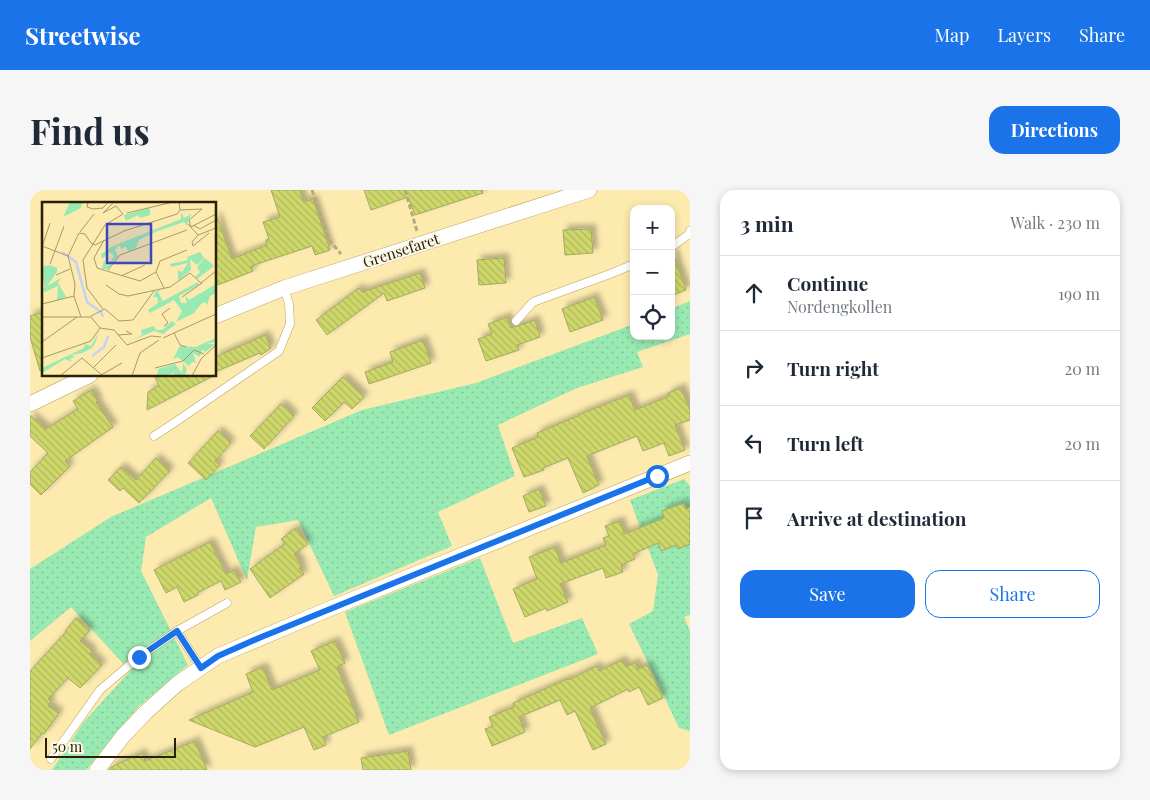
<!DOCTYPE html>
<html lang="en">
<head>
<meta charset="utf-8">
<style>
  :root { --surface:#fff; --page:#f6f6f7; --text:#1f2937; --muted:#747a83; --line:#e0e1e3; --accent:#1a73e8 }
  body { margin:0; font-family:"Playfair Display",serif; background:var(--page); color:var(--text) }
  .controls { position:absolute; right:15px; top:15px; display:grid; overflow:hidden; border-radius:10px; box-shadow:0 2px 8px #0003 }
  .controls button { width:45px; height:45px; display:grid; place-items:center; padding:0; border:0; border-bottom:1px solid var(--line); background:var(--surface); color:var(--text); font:25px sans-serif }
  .scale { position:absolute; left:15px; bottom:12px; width:131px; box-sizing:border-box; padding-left:5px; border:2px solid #2a2102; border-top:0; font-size:14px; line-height:18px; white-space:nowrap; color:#2a2102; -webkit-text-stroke:4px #fcf8ea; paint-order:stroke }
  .stop { position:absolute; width:15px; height:15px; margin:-11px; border:4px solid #1a73e8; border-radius:50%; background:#fff }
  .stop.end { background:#1a73e8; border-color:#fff; box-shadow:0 1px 5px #0008 }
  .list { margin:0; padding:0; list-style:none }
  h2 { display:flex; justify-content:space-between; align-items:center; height:65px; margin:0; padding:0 20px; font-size:21px }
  h2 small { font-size:16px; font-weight:400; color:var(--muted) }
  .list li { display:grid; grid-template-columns:32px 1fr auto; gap:15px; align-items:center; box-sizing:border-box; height:75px; padding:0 20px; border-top:1px solid var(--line) }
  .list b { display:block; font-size:19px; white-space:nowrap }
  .list p { margin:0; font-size:16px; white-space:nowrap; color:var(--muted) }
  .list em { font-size:16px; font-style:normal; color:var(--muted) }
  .actions { display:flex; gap:10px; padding:15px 20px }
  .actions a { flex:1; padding:11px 0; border:1px solid var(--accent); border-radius:15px; text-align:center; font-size:18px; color:var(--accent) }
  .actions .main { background:var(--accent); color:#fff }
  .icon { flex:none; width:28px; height:28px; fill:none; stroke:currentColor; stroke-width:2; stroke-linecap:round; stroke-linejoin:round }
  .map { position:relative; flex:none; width:660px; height:580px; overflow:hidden; border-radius:15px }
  header { display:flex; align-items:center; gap:30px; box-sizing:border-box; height:70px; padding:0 25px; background:var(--accent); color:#fff }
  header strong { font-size:24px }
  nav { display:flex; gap:28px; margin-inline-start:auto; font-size:18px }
  .intro { display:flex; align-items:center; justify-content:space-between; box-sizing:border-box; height:120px; padding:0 30px }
  h1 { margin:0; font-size:35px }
  .button { padding:12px 22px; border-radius:15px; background:var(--accent); color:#fff; font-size:18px; font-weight:700 }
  main { display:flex; gap:30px; padding:0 30px }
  aside { flex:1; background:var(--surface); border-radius:15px; box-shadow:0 2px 8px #0003 }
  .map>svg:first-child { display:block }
</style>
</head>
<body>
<header>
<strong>Streetwise</strong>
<nav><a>Map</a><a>Layers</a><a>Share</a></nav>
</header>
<div class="intro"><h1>Find us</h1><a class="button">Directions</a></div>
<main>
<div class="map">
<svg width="660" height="580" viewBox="0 0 660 580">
  <defs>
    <pattern id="grass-dots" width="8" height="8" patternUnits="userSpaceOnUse" patternTransform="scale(1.25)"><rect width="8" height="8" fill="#99e9b2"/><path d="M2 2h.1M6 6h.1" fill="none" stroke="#84c897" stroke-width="1.8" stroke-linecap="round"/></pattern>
    <pattern id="building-back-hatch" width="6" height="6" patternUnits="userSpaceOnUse" patternTransform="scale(1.25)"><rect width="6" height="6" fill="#cdd76b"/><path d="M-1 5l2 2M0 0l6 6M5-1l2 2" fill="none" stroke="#b0b85b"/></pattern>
    <filter id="shadow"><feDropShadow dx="4.5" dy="-4.5" stdDeviation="2.5" flood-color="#0004"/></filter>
  </defs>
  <rect width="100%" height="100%" fill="#fceaaf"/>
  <!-- grass -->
  <g fill="url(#grass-dots)">
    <polygon points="660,111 660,144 607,162 613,177 547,198 468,235 485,286 408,322 422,356 304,406 268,330 226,337 217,390 181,308 116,347 111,381 158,475 109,516 56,580 22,580 53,533 100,481 41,417 0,451 0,379 81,327 332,220 446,193 604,134 604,146 641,146 641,119"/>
    <polygon points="654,289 660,296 660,425 654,427 660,441 660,541 649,538 599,434 623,421 628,385 600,310"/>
    <polygon points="450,368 483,453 552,428 568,464 359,545 315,422"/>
  </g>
  <!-- building -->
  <g fill="url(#building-back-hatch)" stroke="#a3aa61" filter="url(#shadow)">
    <polygon points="241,0 270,0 273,12 283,9 300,60 285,65 282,56 221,76 223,81 188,95 185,87 185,27 187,27 202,69 237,55 236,50 239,49 233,32 250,27"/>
    <polygon points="334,0 452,0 453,3 385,25 378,7 341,20"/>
    <polygon points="561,39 563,63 535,65 533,40"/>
    <polygon points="641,63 643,63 656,100 641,106"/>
    <polygon points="474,68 476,93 449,95 447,70"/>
    <polygon points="390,83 395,98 357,111 354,103 297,145 286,130 329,98 332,102"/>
    <polygon points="564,107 573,130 540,142 532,119"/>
    <polygon points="14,122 14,180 10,181 0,147 0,126"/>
    <polygon points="477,127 481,138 505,130 510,147 487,155 489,160 456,171 448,149 462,144 458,134"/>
    <polygon points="235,145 241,158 231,165 230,163 185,182 185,167"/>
    <polygon points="393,150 401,173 339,194 335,182 363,172 360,162"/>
    <polygon points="124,185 185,185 117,220 118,202 129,196"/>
    <polygon points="313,187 334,207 322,219 314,212 295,231 282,218"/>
    <polygon points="651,198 660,220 660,230 645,235 655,260 639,266 634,253 613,261 607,246 557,266 569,295 553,303 538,268 513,278 514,280 494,287 482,258 508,247 507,243 550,225 550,224 599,205 605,220 639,206 638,203"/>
    <polygon points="61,200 68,211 66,212 83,237 35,271 40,276 11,305 0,294 0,282 18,263 0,246 0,225 16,239 48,219 43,211"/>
    <polygon points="251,214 264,226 234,259 220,246"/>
    <polygon points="188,241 201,253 185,271 190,275 176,290 158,273"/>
    <polygon points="126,268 140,281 109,313 93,298 90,301 78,290 91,277 106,290"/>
    <polygon points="509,299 516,316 499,322 493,306"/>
    <polygon points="654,313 656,319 660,317 660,354 648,359 646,355 631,361 628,353 603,364 605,369 591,375 593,382 576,388 573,378 530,394 538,412 517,421 516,418 495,427 483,399 507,389 499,367 525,357 531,373 576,355 573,348 579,346 575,336 590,331 594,344 634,328 632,321"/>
    <polygon points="266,338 278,354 264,364 272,376 269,378 274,384 240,408 220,379 255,354 251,349"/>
    <polygon points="180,352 196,384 204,380 211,392 195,400 191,391 167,403 168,405 154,412 147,397 136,403 124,380"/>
    <polygon points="46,428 60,440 50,451 62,461 60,464 72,475 50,498 38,488 18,509 21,511 18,516 29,523 14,544 12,543 0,559 0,481 36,442 35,441"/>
    <polygon points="305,451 315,473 307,477 329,532 293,547 296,555 284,560 274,537 225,557 159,530 223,502 216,484 233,477 242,500 290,480 281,461"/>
    <polygon points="592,470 596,477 605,472 608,479 617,475 633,508 618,515 609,497 599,502 598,499 560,518 576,554 563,560 545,521 537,525 530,510 489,527 495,542 462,556 455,539 463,536 459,527 484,517 483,513 537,489 538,490 567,476 569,481"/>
    <polygon points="165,551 177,580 79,580 81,577 112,563 115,571"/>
    <polygon points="378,561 381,580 333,580 331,568"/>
  </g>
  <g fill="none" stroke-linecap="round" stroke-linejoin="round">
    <defs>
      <g id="service">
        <polyline points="641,57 658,45 660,41"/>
        <polyline points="486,131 503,112 580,84 604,74"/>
        <polyline points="124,246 144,233 249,161 260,134 259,114 254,98"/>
        <polyline points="147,441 197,413"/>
        <polyline points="21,569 70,500 109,467 147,441 171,478"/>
      </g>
      <g id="minor">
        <polyline points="185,126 254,98 559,0"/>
        <polyline points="0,214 60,185"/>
        <polyline points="67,580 93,546 116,522 147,494 188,466 299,419 660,273"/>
      </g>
    </defs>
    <!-- service casing -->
    <use href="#service" stroke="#baa55b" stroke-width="9"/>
    <!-- minor casing -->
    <use href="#minor" stroke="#baa55b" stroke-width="16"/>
    <!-- path -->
    <g stroke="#b8a977" stroke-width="3" stroke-dasharray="5 2.5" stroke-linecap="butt">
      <polyline points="282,0 300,51 311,64"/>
      <polyline points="375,0 387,41"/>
    </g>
    <!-- service -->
    <use href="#service" stroke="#fff" stroke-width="8"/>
    <!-- minor -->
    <use href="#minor" stroke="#fff" stroke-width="15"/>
  </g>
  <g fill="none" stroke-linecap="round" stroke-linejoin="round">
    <!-- route -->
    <polyline stroke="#1a73e8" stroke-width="6" points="109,467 147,441 171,478 188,466 229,448 627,286"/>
  </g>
  <g text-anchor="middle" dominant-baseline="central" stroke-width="4" stroke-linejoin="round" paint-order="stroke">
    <!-- street labels -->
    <g font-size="15" fill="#2a2102" stroke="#fcf8ea">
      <text transform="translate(371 60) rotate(-18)">Grensefaret</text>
    </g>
  </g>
  <!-- overview -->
  <g transform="translate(12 12)">
    <rect width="174" height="174" fill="#fceaaf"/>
    <path d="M 108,6 L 108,13 L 98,16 L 96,13 L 84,19 L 82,13 ZM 139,10 L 142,16 L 149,12 L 145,24 L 142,20 L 113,30 L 97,38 L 94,46 L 86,49 L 83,44 L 80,48 L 77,43 L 73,48 L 76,54 L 66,67 L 60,67 L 62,58 L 65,64 L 72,54 L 68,50 L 60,57 L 59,52 L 71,44 L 139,17 ZM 158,50 L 162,56 L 155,63 L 148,57 L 149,68 L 136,79 L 136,68 L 140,70 L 146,61 L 129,65 L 128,62 L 146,58 L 145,55 ZM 163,56 L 172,64 L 155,77 L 153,75 L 158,70 L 155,65 ZM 19,76 L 16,81 L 24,95 L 15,99 L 16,84 L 3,90 L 0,85 L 2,86 ZM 156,80 L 157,83 L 137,94 L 139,101 L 145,101 L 143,93 L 147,98 L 174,82 L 174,91 L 168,94 L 165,103 L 163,100 L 159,102 L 152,111 L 134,120 L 140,109 L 132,98 L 108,111 L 106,108 L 116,101 L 115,95 L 111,95 L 114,89 L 119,88 L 116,90 L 121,99 ZM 130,119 L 134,122 L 121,132 L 112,129 L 91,138 L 100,133 L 99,128 L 112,124 L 114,128 L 120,128 ZM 174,136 L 174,140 L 164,142 L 174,142 L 163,150 L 160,147 L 158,155 L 151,151 L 154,161 L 150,160 L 147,164 L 136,155 L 131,157 L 138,144 L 153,145 ZM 141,161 L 145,167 L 143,174 L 131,174 L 133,168 L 130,172 L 115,174 L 116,167 L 133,162 L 140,171 Z" fill="#99e9b2"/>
    <path d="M 28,0 L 40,0 L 39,6 L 21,15 ZM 57,130 L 53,141 L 50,146 L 40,151 L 28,153 L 33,154 L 28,157 L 30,160 L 23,157 L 0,171 L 0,166 L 42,146 L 43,142 L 49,144 Z" fill="#99e9b2"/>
    <path d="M 8,63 L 15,66 L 15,70 L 3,87 L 0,69 L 2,64 Z" fill="#99e9b2"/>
    <path fill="none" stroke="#c7d1f7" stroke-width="2.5" d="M 0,7 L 0,27M 20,50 L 34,60 L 45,100 L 59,110 L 61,115M 50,154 L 62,145 L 66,134"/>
    <path fill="none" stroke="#a89a6a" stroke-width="1" d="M 46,0 L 45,5 L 51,7 L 61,6 L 66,0M 138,8 L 160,7 L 147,18 L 149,25M 85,11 L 131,0M 146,22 L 156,33 L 174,26M 151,23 L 158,27 L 174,18M 149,25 L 174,12M 38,30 L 52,12M 156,33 L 150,40 L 151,44 L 167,31M 62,38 L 52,56 L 55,66 L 98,79 L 114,70 L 122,86M 49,41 L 53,43 L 82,29 L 135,12 L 138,8 L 137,0M 0,44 L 26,54M 0,45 L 8,21M 8,62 L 22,24M 66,68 L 78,53 L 145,28M 114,70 L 118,59 L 145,48M 14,73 L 28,67M 79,74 L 103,63M 64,83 L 77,92 L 86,94 L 128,85 L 148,71 L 159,81 L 174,69M 140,95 L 160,81M 0,102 L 32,94M 61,107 L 45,86 L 41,58 L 63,23 L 81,12 L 74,4 L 61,11 L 72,0M 49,114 L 63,107 L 77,119 L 91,118 L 112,89M 0,115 L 49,115 L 58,126 L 72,128 L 85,143 L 109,134 L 119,135M 39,115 L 32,94 L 33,82 L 26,54 L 37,31 L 43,32 L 49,41M 122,124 L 126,121 L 120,112 L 128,106M 132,131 L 138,143 L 144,145M 76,133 L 90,132 L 84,129M 121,136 L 174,112M 0,140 L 35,115M 0,156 L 49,139 L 58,126M 51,166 L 74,143M 113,166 L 141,159 L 152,148 L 162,152M 59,173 L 80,161M 18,174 L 40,156 L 61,174M 90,174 L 98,151 L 117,138M 150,174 L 159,157 L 174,143"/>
    <path fill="#3e48bc" fill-opacity="0.15" stroke="#3e48bc" stroke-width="2.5" d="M 65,22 L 109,22 L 109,61 L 65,61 Z"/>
    <rect width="174" height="174" fill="none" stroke="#2a2102" stroke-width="2.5"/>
  </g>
</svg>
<div class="controls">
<button>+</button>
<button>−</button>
<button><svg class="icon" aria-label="locate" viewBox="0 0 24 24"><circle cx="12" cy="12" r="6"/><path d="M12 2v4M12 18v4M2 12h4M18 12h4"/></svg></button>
</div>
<div class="scale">50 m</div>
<div class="stop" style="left:627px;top:286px"></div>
<div class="stop end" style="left:109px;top:467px"></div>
</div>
<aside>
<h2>3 min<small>Walk · 230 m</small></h2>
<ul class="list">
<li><svg class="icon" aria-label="ahead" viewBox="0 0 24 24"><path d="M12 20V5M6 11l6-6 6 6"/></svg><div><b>Continue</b><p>Nordengkollen</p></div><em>190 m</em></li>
<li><svg class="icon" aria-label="right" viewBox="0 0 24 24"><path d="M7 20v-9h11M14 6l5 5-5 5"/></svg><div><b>Turn right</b></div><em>20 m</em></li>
<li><svg class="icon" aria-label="left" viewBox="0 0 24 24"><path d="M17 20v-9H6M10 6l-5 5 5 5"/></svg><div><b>Turn left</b></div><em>20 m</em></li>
<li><svg class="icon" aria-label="arrive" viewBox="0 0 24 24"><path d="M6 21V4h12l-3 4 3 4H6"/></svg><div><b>Arrive at destination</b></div></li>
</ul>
<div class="actions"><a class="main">Save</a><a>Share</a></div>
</aside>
</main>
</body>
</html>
